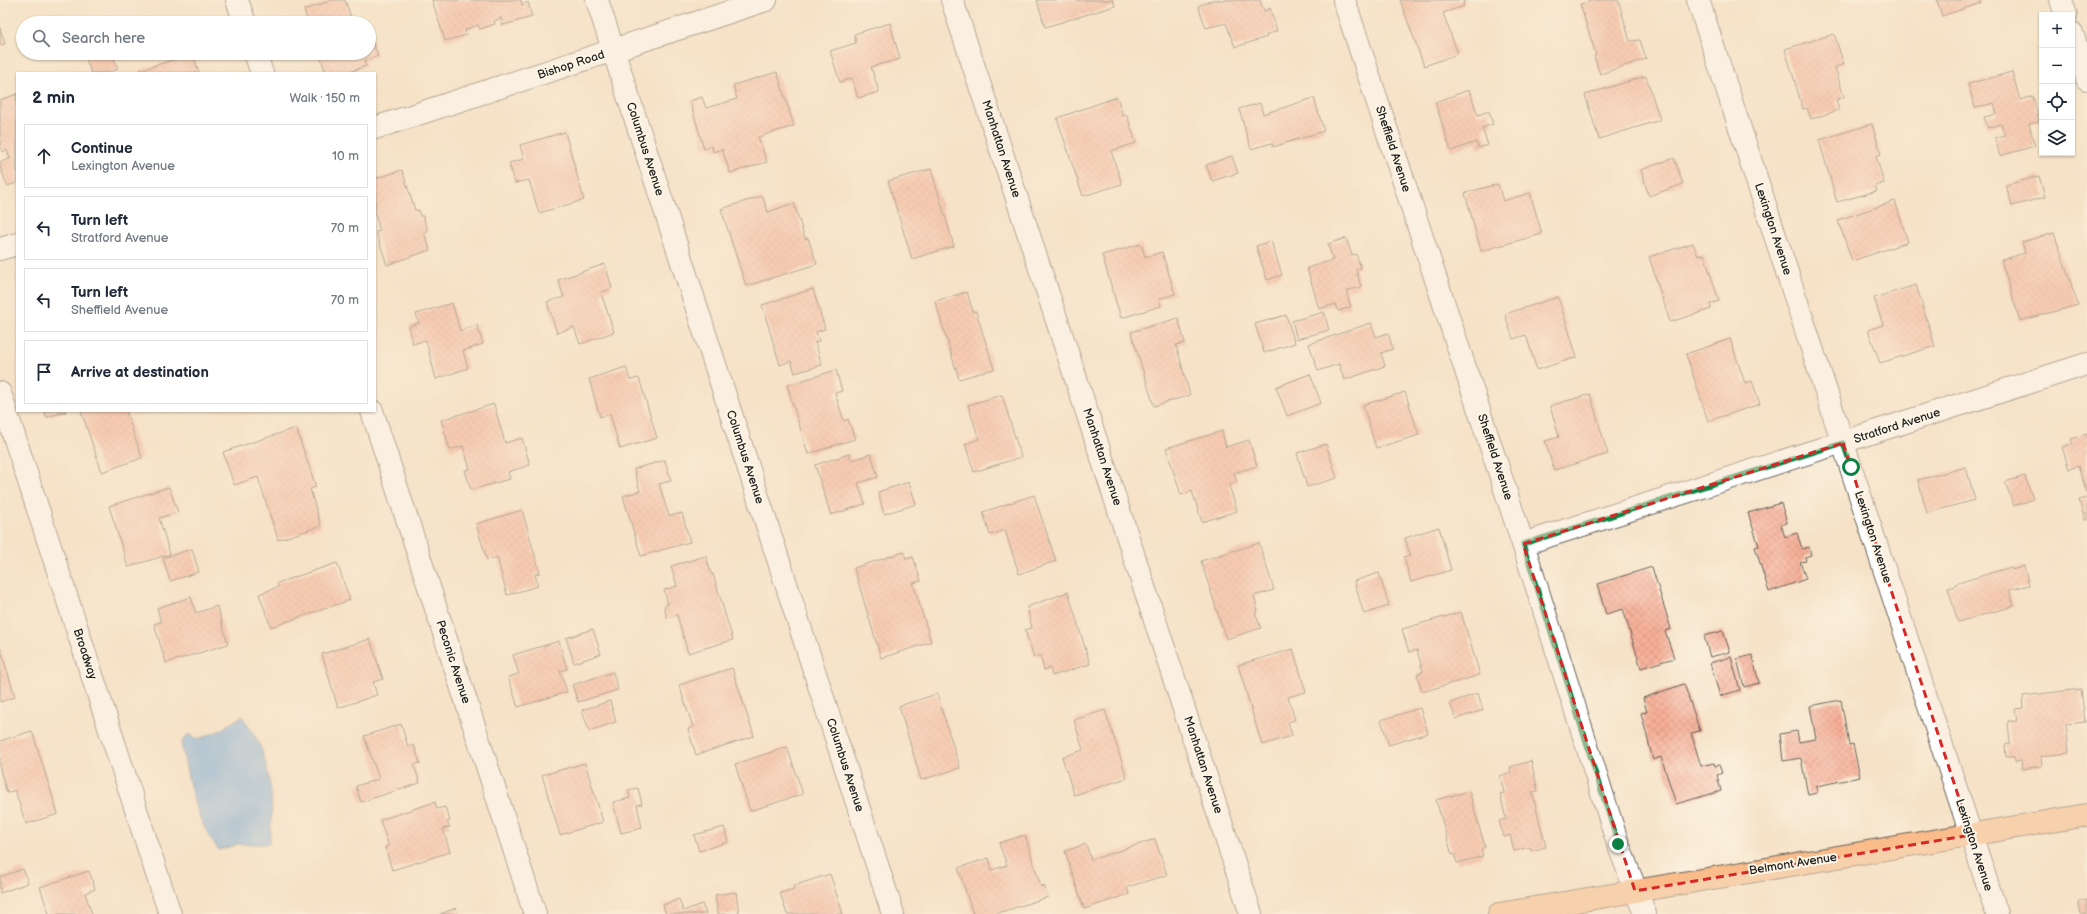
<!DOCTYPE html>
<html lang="en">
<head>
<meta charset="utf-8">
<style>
  :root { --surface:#fff; --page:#f2f2f3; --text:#1f2937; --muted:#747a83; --line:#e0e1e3 }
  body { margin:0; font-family:"Balsamiq Sans",sans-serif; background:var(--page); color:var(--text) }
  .controls { position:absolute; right:12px; top:12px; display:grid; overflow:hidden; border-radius:0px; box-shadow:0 1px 3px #0004 }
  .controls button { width:36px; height:36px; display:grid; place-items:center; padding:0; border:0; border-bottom:1px solid var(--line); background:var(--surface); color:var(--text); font:20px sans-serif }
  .stop { position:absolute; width:12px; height:12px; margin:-9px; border:3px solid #0b8043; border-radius:50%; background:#fff }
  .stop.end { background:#0b8043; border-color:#fff; box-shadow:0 1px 4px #0008 }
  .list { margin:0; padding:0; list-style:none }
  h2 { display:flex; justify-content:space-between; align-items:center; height:52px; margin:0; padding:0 16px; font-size:17px }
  h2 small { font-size:13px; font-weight:400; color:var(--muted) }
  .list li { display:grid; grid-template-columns:26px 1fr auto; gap:12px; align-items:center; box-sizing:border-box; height:64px; margin:0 8px 8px; padding:0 8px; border:1px solid var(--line); border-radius:0px }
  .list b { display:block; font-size:15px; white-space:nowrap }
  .list p { margin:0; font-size:13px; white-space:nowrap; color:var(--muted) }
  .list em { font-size:13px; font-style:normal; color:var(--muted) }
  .icon { flex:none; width:22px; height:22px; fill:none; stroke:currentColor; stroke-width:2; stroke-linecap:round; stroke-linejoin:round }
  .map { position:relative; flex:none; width:2087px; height:914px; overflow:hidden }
  .search { position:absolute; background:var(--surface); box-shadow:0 1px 3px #0004; left:16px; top:16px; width:360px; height:44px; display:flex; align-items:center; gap:10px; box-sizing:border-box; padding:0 14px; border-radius:22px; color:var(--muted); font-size:15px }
  .panel { position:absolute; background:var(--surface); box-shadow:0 1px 3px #0004; left:16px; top:72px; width:360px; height:340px; border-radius:0px }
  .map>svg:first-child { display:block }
</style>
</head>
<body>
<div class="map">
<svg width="2087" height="914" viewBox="0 0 2087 914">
  <defs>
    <pattern id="building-cross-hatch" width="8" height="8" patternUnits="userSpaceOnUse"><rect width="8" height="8" fill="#f7af98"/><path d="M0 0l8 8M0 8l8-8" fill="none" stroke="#d39682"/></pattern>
  </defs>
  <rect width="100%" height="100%" fill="#fcf5e5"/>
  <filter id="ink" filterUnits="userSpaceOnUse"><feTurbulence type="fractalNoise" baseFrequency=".025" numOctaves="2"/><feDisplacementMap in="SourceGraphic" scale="8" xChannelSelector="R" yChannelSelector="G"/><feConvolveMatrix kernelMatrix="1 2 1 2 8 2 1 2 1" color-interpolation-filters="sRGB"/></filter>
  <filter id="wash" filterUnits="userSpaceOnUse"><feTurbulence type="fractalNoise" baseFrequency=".012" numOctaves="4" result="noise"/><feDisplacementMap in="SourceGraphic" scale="16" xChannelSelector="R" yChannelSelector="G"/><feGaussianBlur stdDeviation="0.9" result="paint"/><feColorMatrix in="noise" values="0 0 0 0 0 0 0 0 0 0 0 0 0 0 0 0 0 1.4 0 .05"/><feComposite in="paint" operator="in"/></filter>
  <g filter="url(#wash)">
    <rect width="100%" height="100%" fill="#f5e2c7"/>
    <!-- water -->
    <path fill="#6ea7dd" stroke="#45627c" d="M 242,716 C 248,726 256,736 260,746 C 272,777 274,812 269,844 L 238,844 L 219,850 C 194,819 189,781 181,743 L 188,734 L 198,739 L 219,731 Z"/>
    <g id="blocks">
      <!-- building -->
      <g fill="url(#building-cross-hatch)">
        <polygon points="332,0 345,0 353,23 308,23 304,10"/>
        <polygon points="432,0 521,0 522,5 528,2 532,17 503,25 501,18 494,21 495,24 480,29 478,25 465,30 466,35 445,41"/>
        <polygon points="1037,0 1113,0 1115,6 1045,27"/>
        <polygon points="1213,0 1260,0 1264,11 1270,8 1277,31 1266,35 1267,37 1235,47 1226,23 1206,28 1198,6"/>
        <polygon points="1400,0 1467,0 1463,2 1464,6 1443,13 1458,54 1424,66"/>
        <polygon points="1595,0 1618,0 1630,41 1640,40 1646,59 1600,74 1594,56 1596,55 1580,4"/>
        <polygon points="1937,0 1980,0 1981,3 1942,16"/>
        <polygon points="890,23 900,59 871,67 879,92 858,98 852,78 840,82 830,51 856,43 854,34"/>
        <polygon points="0,28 5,44 0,45"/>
        <polygon points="369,31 378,56 364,61 366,66 347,73 326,73 319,53 369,53"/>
        <polygon points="1834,34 1844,64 1835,67 1844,97 1836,100 1839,110 1811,119 1807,108 1803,109 1785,49"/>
        <polygon points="102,53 112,53 118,69 106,73 91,73 86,58"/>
        <polygon points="193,54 199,73 141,73 140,70"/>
        <polygon points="777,72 794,126 758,137 767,162 730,173 722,149 713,152 712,146 704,149 690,101 702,97 706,108 737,99 733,85"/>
        <polygon points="2012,72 2020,100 2033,96 2039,122 2029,124 2035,146 2000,156 1995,138 2005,135 2001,124 1988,128 1984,117 1997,114 1994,103 1975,108 1968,84"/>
        <polygon points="1646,76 1660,120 1599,139 1585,95"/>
        <polygon points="1469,90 1478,115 1489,111 1493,124 1482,128 1488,145 1478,148 1476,142 1451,151 1435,102"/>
        <polygon points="17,94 17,183 7,186 0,166 0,162 10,159 7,150 2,152 0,147 0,100"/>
        <polygon points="1117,97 1123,116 1127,115 1136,143 1111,151 1122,184 1083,196 1057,118"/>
        <polygon points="1314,98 1324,131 1273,147 1272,143 1251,149 1239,109 1260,103 1263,114"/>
        <polygon points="1872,124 1881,154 1876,156 1884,183 1875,186 1877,191 1837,202 1819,140"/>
        <polygon points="565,132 584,200 539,213 529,180 515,183 509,163 524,159 520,145"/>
        <polygon points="1232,156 1238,173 1212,181 1206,165"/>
        <polygon points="1674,158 1683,184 1649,196 1641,170"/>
        <polygon points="931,169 954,246 912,259 888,181"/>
        <polygon points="402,170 415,210 419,210 420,216 423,216 428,231 424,232 430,250 387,265 376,232 380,231 375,213 375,179"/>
        <polygon points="2039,176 2045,197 2012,206 2006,185"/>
        <polygon points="1498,184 1503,201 1530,193 1542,234 1481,251 1465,193"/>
        <polygon points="762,196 768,212 794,203 805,239 808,238 817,264 746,286 721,209"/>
        <polygon points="1895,201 1908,242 1852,261 1838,220"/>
        <polygon points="2054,233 2078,305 2020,321 2001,260 2025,253 2022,242"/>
        <polygon points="1346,238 1352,255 1356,254 1361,268 1356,269 1361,287 1346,291 1351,307 1338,311 1335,304 1319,309 1307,268 1333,260 1328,244"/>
        <polygon points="1271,241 1282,275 1267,280 1256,246"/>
        <polygon points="1693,243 1698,256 1704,254 1719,301 1710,304 1711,309 1670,322 1649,257"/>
        <polygon points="1141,244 1145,257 1162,252 1175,294 1159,299 1161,306 1121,318 1102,255"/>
        <polygon points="605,264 612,288 601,293 614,332 580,344 574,327 557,333 547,302 564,297 558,280"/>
        <polygon points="1916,285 1935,346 1880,363 1868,330 1883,325 1874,298"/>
        <polygon points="813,289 825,329 816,332 819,341 815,342 822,365 795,373 791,361 780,365 762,305"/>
        <polygon points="967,292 973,312 976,311 994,369 959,379 935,301"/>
        <polygon points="1558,297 1577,357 1537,370 1526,335 1513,339 1505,314"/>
        <polygon points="452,303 460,331 477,325 483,344 463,351 468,368 436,379 426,340 413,344 409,326 419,323 416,314"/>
        <polygon points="1324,312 1329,330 1297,339 1292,321"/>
        <polygon points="1286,315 1295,343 1264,353 1255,324"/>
        <polygon points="1178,318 1185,343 1176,345 1190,395 1154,406 1131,332"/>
        <polygon points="1371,323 1376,337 1388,333 1393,349 1381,353 1385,366 1344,380 1339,364 1318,371 1309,344"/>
        <polygon points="1730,339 1745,383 1752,381 1760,404 1708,421 1686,354"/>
        <polygon points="626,367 630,380 639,378 657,438 620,449 610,414 600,417 589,379"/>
        <polygon points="836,370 842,391 835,393 844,421 848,419 855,439 808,454 787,385"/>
        <polygon points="1310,374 1321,403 1287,416 1276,387"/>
        <polygon points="1405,392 1419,435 1376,448 1363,405"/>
        <polygon points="1590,394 1608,454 1554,470 1545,441 1559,437 1550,406"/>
        <polygon points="1002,395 1021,457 974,472 965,444 979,439 968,405"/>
        <polygon points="494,404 505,443 522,438 530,465 508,472 510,479 471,490 465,470 470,469 463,446 450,450 441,420"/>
        <polygon points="45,411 66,411 66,412 46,417"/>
        <polygon points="81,411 126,411 142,458 102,472"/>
        <polygon points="296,428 316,487 310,489 321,526 278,540 258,477 234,485 223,452"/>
        <polygon points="1222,431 1226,447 1249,440 1257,466 1234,473 1237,482 1229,485 1237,511 1202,522 1192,491 1181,495 1166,448"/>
        <polygon points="2087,434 2087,494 2078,466 2069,469 2062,447 2073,444 2071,439"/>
        <polygon points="1326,444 1337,478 1307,487 1297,453"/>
        <polygon points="849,454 851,460 871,454 878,477 858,483 865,504 831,515 815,465"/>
        <polygon points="665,460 671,481 659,484 669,516 682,513 690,542 641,556 623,496 640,491 634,469"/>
        <polygon points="1966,467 1975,500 1927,513 1918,480"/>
        <polygon points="2025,476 2033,499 2014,506 2005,482"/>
        <polygon points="909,482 916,504 884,514 878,492"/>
        <polygon points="169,487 178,512 159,518 170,554 128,567 109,506"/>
        <polygon points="1034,495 1056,561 1019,574 1005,530 990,535 983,512"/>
        <polygon points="2087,498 2087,520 2085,520 2079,500"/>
        <polygon points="1781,503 1787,523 1781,525 1785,537 1797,533 1802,549 1809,547 1811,555 1805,557 1806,561 1800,562 1806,579 1769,592 1755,547 1759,546 1748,513"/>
        <polygon points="522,510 540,573 535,574 538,586 507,595 497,557 487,560 476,524"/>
        <polygon points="1439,527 1451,570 1411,582 1404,557 1410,555 1405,538"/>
        <polygon points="1259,543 1274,590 1254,596 1258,612 1255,613 1261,628 1226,639 1201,561"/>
        <polygon points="192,549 199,572 170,581 163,558"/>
        <polygon points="904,552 906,559 913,557 921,581 913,583 931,642 881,658 854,568"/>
        <polygon points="706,556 711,574 713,574 733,640 688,653 677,615 667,618 664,606 668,604 664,590 677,586 671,566"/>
        <polygon points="337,563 350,600 271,627 259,594 278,587 277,583"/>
        <polygon points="2024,566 2029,585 2009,590 2014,606 1958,622 1948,588 1956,586 1955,584 2011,567 2012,570"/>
        <polygon points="1652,567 1671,629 1665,631 1674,658 1641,668 1623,609 1606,614 1597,584"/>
        <polygon points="1379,573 1389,606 1364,614 1354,581"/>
        <polygon points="1068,592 1090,664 1052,676 1050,668 1044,670 1040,655 1034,657 1025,630 1032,628 1027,607"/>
        <polygon points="191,597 196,613 217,606 228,644 166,663 154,624 161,622 157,608"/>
        <polygon points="1461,612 1480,675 1422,692 1417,674 1423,672 1417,650 1409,652 1402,629"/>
        <polygon points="593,629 601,654 574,663 566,638"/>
        <polygon points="1723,631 1730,652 1710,657 1704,636"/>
        <polygon points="370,639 383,679 373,682 377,695 338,708 322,654"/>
        <polygon points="559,641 567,669 560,671 567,692 518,707 508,677 519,674 513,655"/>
        <polygon points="0,647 15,697 0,702"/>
        <polygon points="1293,649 1306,692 1288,697 1295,720 1288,722 1292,736 1262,745 1238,665"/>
        <polygon points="1752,655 1759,683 1744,687 1737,659"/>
        <polygon points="1731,657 1740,690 1720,696 1710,663"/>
        <polygon points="732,668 754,736 696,755 688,729 693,727 679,685"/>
        <polygon points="613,672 618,690 578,702 572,685"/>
        <polygon points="1684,684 1700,731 1691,733 1701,766 1714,763 1715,766 1719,765 1722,773 1717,775 1721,791 1676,804 1661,757 1653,760 1641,713 1647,712 1643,698"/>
        <polygon points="2081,689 2085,722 2066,724 2069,753 2041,756 2042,766 2022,769 2021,760 2015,761 2014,757 2006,757 2005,745 2010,744 2008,721 2017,721 2015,709 2024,708 2023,696"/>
        <polygon points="1478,693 1483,710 1456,719 1450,703"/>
        <polygon points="937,694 960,768 921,780 899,706"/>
        <polygon points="1841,700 1849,745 1853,744 1860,777 1817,786 1817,793 1808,795 1801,758 1783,761 1780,734 1797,731 1799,742 1816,739 1810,706"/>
        <polygon points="610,701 616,722 589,731 582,710"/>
        <polygon points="1420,708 1428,733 1389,745 1381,720"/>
        <polygon points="1105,710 1127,778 1074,795 1062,757 1083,750 1074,720"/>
        <polygon points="401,724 408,747 414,745 420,763 414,765 420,783 361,802 356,786 379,779 364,736"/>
        <polygon points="32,731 58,814 26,824 15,790 7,793 0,770 0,741"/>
        <polygon points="787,747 803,794 750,811 735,764"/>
        <polygon points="1531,761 1538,791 1532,792 1546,847 1531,851 1530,847 1514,851 1510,835 1504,837 1499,821 1506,819 1500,794 1504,793 1500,776 1511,772 1510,767"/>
        <polygon points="585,763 603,822 560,835 542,775"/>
        <polygon points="638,788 642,804 637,805 642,828 621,833 613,802 630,798 628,790"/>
        <polygon points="1469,791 1485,847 1481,849 1483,856 1457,863 1454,854 1452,855 1436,800"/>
        <polygon points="435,802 437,809 445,807 450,821 447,822 450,827 443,829 450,852 392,870 385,847 389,846 380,820"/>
        <polygon points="724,827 728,842 699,851 694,835"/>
        <polygon points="1025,835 1041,887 1044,885 1048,897 995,914 973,914 958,868 989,858 992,870 1007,865 999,843"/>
        <polygon points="1155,839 1167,875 1127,887 1129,894 1084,909 1065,851 1086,844 1091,860"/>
        <polygon points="23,869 28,883 0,893 0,877"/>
        <polygon points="89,871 95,889 85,893 92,914 49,914 40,887"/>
        <polygon points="830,874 843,914 787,914 780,893 794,889 793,886"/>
        <polygon points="736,892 739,914 718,914 715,895"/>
        <polygon points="679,899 683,911 702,904 706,914 666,914 663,905"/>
        <polygon points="2087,900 2087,914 2081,914 2078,902"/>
        <polygon points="456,908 458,914 440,914"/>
      </g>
    </g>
  </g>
  <g filter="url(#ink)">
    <use href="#blocks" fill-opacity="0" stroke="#686158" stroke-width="1"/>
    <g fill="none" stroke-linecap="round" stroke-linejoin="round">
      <defs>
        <g id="minor">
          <polyline points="237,0 245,23"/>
          <polyline points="597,0 893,914"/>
          <polyline points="952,0 1251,914"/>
          <polyline points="1344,0 1523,544 1618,844 1645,914"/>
          <polyline points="1698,0 1997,914"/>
          <polyline points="2061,0 2066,15"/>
          <polyline points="2072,33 2087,79"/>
          <polyline points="255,53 262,73"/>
          <polyline points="375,128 766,0"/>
          <polyline points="0,249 17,244"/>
          <polyline points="0,393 170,914"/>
          <polyline points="372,411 535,914"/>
          <polyline points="1523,544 2087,364"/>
        </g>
        <polyline id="major" points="1499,914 2087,815"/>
      </defs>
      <!-- minor casing -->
      <use href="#minor" stroke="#686158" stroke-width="24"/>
      <!-- major casing -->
      <use href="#major" stroke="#686158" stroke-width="24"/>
      <!-- minor -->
      <use href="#minor" stroke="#fff" stroke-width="22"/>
      <!-- major -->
      <use href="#major" stroke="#f9bc8a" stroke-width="22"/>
    </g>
  </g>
  <g fill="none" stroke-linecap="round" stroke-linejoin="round" filter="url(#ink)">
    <!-- route -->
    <polyline stroke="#0b8043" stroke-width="5" points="1618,844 1523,544 1843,443 1851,467"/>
  </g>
  <!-- marked area -->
  <path d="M0 0H2087V914H0ZM 1843,443 L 1971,835 L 1635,891 L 1523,544 Z" fill="#f5e2c7" fill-opacity=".55" fill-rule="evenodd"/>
  <path fill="none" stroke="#d62828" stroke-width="3" stroke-dasharray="8 5" stroke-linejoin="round" d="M 1843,443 L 1971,835 L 1635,891 L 1523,544 Z"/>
  <g text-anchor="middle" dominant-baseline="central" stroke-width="4" stroke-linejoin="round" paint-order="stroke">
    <!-- street labels -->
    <g font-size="12" fill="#1c1c1c" stroke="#fcf5e5">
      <text transform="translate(571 65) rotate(-18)">Bishop Road</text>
      <text transform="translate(645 149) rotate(72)">Columbus Avenue</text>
      <text transform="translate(1001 149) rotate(72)">Manhattan Avenue</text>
      <text transform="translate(1393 149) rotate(72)">Sheffield Avenue</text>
      <text transform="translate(1773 229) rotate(72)">Lexington Avenue</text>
      <text transform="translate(1897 426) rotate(-18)">Stratford Avenue</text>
      <text transform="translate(745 457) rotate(72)">Columbus Avenue</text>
      <text transform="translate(1102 457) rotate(72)">Manhattan Avenue</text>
      <text transform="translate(1495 457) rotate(72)">Sheffield Avenue</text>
      <text transform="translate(1873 537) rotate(72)">Lexington Avenue</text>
      <text transform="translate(85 654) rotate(72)">Broadway</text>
      <text transform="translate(453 662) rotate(72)">Peconic Avenue</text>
      <text transform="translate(845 765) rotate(72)">Columbus Avenue</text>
      <text transform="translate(1203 765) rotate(72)">Manhattan Avenue</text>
      <text transform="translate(1974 845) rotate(72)">Lexington Avenue</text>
      <text transform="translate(1793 864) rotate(-9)">Belmont Avenue</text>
    </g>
  </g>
</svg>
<div class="controls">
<button>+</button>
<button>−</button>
<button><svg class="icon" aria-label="locate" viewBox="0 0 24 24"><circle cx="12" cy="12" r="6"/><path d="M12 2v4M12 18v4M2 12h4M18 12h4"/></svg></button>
<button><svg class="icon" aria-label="layers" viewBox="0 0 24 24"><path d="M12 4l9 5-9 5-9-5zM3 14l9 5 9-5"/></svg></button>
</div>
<div class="stop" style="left:1851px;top:467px"></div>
<div class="stop end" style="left:1618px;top:844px"></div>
<div class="search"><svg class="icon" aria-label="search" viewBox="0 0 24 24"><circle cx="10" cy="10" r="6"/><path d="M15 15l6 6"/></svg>Search here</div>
<section class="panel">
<h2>2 min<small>Walk · 150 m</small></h2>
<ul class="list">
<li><svg class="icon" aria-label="ahead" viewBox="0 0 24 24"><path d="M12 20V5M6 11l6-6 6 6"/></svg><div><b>Continue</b><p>Lexington Avenue</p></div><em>10 m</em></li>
<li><svg class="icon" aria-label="left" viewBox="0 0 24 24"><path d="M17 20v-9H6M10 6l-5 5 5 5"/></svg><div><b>Turn left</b><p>Stratford Avenue</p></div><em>70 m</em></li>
<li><svg class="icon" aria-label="left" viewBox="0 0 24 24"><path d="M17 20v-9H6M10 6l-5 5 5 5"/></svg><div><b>Turn left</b><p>Sheffield Avenue</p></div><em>70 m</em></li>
<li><svg class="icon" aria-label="arrive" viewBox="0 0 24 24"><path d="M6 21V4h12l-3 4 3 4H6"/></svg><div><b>Arrive at destination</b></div></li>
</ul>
</section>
</div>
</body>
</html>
